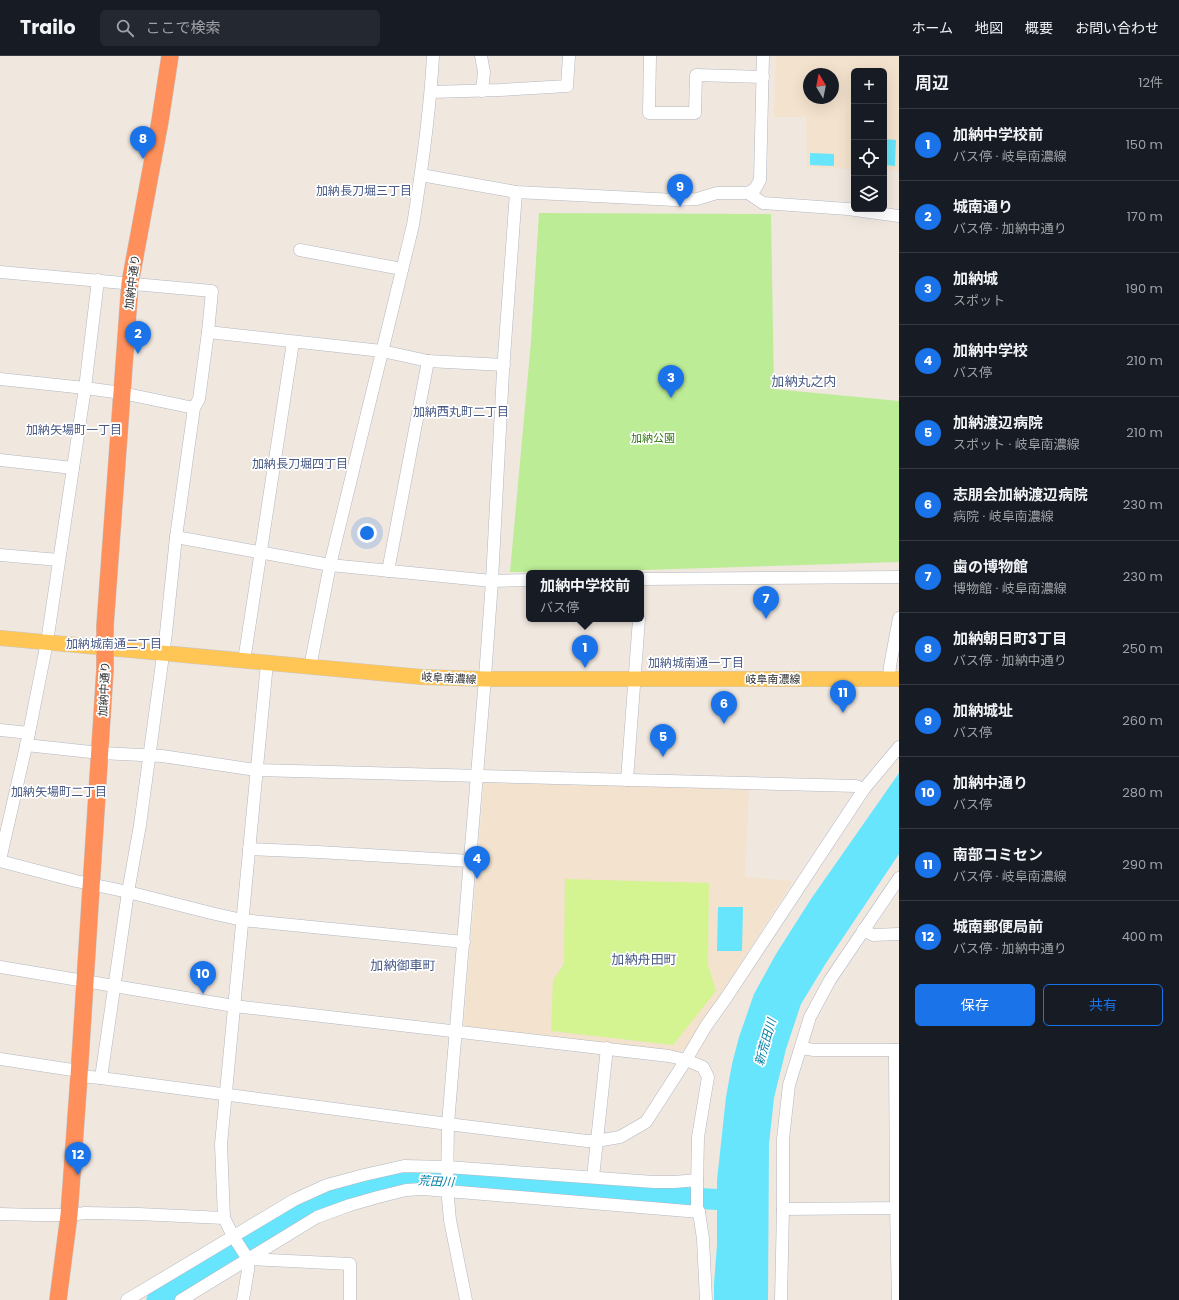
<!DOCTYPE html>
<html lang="ja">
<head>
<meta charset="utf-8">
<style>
  :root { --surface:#171b24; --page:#242831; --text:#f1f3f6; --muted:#9ea1a6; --line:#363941; --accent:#1a73e8 }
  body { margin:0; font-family:Poppins,"Noto Sans JP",sans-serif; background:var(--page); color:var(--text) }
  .controls { position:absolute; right:12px; top:12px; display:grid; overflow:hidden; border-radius:6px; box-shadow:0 4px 16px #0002 }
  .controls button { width:36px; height:36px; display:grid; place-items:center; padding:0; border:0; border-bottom:1px solid var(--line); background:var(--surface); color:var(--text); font:20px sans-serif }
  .compass { position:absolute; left:803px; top:12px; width:36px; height:36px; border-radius:50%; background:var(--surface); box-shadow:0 4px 16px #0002; rotate:350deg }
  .you { position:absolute; left:367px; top:477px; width:14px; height:14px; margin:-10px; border:3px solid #fff; border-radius:50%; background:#1a73e8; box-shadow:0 0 0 6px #1a73e833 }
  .badge { display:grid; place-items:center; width:26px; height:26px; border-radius:50%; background:var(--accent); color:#fff; font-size:13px; font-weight:700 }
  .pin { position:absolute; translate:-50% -33px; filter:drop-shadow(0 1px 2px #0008) }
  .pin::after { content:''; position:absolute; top:21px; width:14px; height:12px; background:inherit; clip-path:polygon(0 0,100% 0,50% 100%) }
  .popup { position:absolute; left:526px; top:514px; width:118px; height:52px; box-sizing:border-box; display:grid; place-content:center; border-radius:6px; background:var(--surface); filter:drop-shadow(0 1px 3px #0005); font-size:13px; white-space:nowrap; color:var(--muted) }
  .popup b { font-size:15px; color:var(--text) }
  .popup::after { content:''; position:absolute; left:50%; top:100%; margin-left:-8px; border:8px solid transparent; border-top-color:var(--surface) }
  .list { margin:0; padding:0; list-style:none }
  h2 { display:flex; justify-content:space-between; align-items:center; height:52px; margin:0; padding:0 16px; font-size:17px }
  h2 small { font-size:13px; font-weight:400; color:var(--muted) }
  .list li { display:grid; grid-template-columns:26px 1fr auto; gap:12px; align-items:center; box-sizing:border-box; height:72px; padding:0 16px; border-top:1px solid var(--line) }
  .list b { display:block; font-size:15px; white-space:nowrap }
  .list p { margin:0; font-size:13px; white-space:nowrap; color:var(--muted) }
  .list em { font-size:13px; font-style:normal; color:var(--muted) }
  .actions { display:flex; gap:8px; padding:12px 16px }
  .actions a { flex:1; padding:9px 0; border:1px solid var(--accent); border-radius:6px; text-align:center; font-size:14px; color:var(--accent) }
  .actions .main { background:var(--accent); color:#fff }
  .icon { flex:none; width:22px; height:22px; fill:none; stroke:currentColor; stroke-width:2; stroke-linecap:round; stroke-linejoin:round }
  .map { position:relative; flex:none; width:899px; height:1244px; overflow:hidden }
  header { display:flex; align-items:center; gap:24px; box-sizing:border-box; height:56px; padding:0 20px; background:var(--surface); border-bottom:1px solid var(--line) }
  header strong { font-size:19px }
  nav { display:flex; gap:22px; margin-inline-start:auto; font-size:14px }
  .search { width:280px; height:36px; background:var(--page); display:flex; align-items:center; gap:10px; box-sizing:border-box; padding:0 14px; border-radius:6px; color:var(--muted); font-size:15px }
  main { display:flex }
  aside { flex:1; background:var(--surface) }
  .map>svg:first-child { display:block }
</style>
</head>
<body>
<header>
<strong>Trailo</strong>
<div class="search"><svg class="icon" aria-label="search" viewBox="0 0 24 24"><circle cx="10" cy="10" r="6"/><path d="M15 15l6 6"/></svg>ここで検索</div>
<nav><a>ホーム</a><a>地図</a><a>概要</a><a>お問い合わせ</a></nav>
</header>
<main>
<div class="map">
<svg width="899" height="1244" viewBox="0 0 899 1244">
  <rect width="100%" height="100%" fill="#f0e7df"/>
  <!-- education -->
  <g fill="#f3e2cd" fill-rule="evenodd">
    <path d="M 776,0 L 899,0 L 899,115 L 884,114 L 884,15 L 854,15 L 854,113 L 807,111 L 806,61 L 774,61 ZM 809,18 L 833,18 L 833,42 L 809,42 Z"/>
    <polygon points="484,727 749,733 745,821 793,825 688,992 675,996 469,973 464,968"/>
  </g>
  <!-- green -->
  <polygon fill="#bcec96" points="539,157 771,158 774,333 899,345 899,506 580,516 510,516 531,285"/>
  <!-- pitch -->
  <polygon fill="#d4f491" points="565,823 709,827 708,909 716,935 673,989 551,975 553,924 564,908"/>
  <!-- water -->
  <g fill="#67e5fc">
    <polygon points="884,83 896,84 895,110 884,109"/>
    <polygon points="810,97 834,98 834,110 810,109"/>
    <polygon points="899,717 899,798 826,907 801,948 786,993 774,1042 769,1088 768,1244 714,1244 714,1228 717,1189 717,1124 726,1041 732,1008 739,981 754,938 776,898 811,843"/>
    <polygon points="718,851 743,851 742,895 717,895"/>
  </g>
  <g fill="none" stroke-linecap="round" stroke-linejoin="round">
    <!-- river -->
    <polyline stroke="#67e5fc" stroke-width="21" points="157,1244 286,1166 325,1146 365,1132 400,1124 429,1123 534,1133 743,1145"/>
    <defs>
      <g id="minor">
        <polyline points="481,0 484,16 482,35"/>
        <polyline points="650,0 649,57 695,57 696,19 763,21"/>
        <polyline points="431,36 500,34 567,30 569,0"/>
        <polyline points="421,119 516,136 675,144 697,143 717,137 748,137 755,133 760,124 763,0"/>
        <polyline points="748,137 763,147 848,153 899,160"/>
        <polyline points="300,194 402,213"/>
        <polyline points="0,216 212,235 208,276 199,343 194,352 176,481 166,577 140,769 128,836 101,1022"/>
        <polyline points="208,276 382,295 428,305 504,309"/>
        <polyline points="0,323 85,332 122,337 194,352"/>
        <polyline points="0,404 73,412"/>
        <polyline points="176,481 330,509 492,525 529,524"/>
        <polyline points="0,499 59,504"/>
        <polyline points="388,515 428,305"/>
        <polyline points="641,523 899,521"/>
        <polyline points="244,605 293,286"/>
        <path d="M 310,611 L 330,509 L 413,169 C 422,113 430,57 433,0"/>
        <polyline points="889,623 890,610 899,562"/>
        <polyline points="0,674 29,677"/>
        <polyline points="26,689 100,697 162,700 256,714 856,730 864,733"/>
        <polyline points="627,724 639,563"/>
        <polyline points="249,793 318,796 470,805"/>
        <polyline points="0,804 29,677 47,586 85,332 98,224"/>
        <polyline points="0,805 76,825 128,836 211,857 242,864 464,886"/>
        <polyline points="863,874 873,879 899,878"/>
        <polyline points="0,911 234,950 669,1000 686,1004 703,1011 708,1021 698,1081 697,1131 697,1152 699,1156 703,1183 706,1244"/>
        <polyline points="801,992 814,994 899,994"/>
        <polyline points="895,994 896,1152 898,1244"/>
        <polyline points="0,1003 79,1015"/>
        <polyline points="79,1020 101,1022 448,1068 587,1085 596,1085 620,1081 646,1066 686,1004 706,970 726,942 864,733 899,691"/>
        <polyline points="593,1121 607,992"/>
        <polyline points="783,1153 899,1152"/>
        <polyline points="0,1158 37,1159 69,1159 85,1157 138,1158 224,1162"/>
        <polyline points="248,1203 350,1208 350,1244"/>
        <polyline points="127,1244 294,1144 327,1129 364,1119 404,1110 447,1111 654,1126 674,1126 697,1124"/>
        <polyline points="181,1244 317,1161 350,1149 378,1141 406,1134 423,1133 699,1156"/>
        <polyline points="243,1244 248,1214 248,1203 233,1180 224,1162 221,1088 267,607"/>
        <polyline points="466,1244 450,1164 447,1131 448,1068 484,635 492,525 503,315 516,136"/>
        <polyline points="781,1244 783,1153 783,1083 789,1029 810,961 830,924 899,822"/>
      </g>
      <polyline id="major" points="0,582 422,621 485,623 899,623"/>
      <polyline id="highway" points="58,1244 69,1159 79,1020 105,613 105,570 130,227 160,65 170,0"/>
    </defs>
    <!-- minor casing -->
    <use href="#minor" stroke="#b2b7c2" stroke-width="13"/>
    <!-- major casing -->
    <use href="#major" stroke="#c8c8c8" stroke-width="16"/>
    <!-- highway casing -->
    <use href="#highway" stroke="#c8c8c8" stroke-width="18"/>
    <!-- minor -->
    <use href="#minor" stroke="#fff" stroke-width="12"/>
    <!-- major -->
    <use href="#major" stroke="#ffc555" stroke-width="15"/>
    <!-- highway -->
    <use href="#highway" stroke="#ff905b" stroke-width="17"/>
  </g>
  <g text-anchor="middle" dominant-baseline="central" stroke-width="3.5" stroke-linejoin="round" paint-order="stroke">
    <!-- street labels -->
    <g font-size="11" fill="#2d2d2d" stroke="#fff">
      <text transform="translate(132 226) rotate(-83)">加納中通り</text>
      <text transform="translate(449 622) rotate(3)">岐阜南濃線</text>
      <text x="773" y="623">岐阜南濃線</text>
      <text transform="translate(104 633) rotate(-87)">加納中通り</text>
    </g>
    <!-- park labels -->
    <g font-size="11" fill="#327513" stroke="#fff">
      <text x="653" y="382">加納公園</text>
    </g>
    <!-- neighbourhood labels -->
    <g font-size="12" fill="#475984" stroke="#fff">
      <text x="364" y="134">加納長刀堀三丁目</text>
      <text x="461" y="355">加納西丸町二丁目</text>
      <text x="74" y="373">加納矢場町一丁目</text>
      <text x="300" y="407">加納長刀堀四丁目</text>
      <text x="114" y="587">加納城南通二丁目</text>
      <text x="696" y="606">加納城南通一丁目</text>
      <text x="59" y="735">加納矢場町二丁目</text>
    </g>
    <!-- water labels -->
    <g font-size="12" font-style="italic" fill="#017fa7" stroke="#fff">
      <text transform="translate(765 986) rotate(-74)">新荒田川</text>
      <text transform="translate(436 1125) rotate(3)">荒田川</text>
    </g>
    <!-- quarter labels -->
    <g font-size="13" fill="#475984" stroke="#fff">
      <text x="804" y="325">加納丸之内</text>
      <text x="644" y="903">加納舟田町</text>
      <text x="403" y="909">加納御車町</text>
    </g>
  </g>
</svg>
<div class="controls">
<button>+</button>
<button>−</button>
<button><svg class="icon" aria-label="locate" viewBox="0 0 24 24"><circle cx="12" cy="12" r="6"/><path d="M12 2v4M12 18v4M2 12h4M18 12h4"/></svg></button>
<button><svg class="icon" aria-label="layers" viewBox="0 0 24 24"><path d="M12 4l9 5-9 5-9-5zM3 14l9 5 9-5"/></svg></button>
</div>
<svg class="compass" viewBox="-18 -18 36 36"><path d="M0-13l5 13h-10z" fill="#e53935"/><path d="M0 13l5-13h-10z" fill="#9ea1a6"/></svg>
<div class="you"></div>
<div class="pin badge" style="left:585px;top:612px">1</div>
<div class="popup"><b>加納中学校前</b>バス停</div>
<div class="pin badge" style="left:138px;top:298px">2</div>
<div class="pin badge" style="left:671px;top:342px">3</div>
<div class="pin badge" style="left:477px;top:823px">4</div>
<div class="pin badge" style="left:663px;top:701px">5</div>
<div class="pin badge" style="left:724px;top:668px">6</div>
<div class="pin badge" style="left:766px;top:563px">7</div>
<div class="pin badge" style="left:143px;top:103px">8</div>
<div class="pin badge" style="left:680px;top:151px">9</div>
<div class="pin badge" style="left:203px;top:938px">10</div>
<div class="pin badge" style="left:843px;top:657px">11</div>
<div class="pin badge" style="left:78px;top:1119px">12</div>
</div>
<aside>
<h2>周辺<small>12件</small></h2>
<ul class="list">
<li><span class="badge">1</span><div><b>加納中学校前</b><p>バス停 · 岐阜南濃線</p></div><em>150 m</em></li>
<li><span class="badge">2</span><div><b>城南通り</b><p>バス停 · 加納中通り</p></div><em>170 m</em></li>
<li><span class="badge">3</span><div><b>加納城</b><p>スポット</p></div><em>190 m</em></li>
<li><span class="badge">4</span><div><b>加納中学校</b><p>バス停</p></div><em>210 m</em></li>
<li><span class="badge">5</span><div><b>加納渡辺病院</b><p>スポット · 岐阜南濃線</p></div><em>210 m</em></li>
<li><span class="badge">6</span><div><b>志朋会加納渡辺病院</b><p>病院 · 岐阜南濃線</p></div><em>230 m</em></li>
<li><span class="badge">7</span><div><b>歯の博物館</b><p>博物館 · 岐阜南濃線</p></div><em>230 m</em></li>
<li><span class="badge">8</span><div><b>加納朝日町3丁目</b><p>バス停 · 加納中通り</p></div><em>250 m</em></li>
<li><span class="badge">9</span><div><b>加納城址</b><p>バス停</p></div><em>260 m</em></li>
<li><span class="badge">10</span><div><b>加納中通り</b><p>バス停</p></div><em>280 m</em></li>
<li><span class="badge">11</span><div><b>南部コミセン</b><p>バス停 · 岐阜南濃線</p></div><em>290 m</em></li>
<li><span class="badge">12</span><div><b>城南郵便局前</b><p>バス停 · 加納中通り</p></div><em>400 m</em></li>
</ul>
<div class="actions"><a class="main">保存</a><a>共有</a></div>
</aside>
</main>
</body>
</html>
